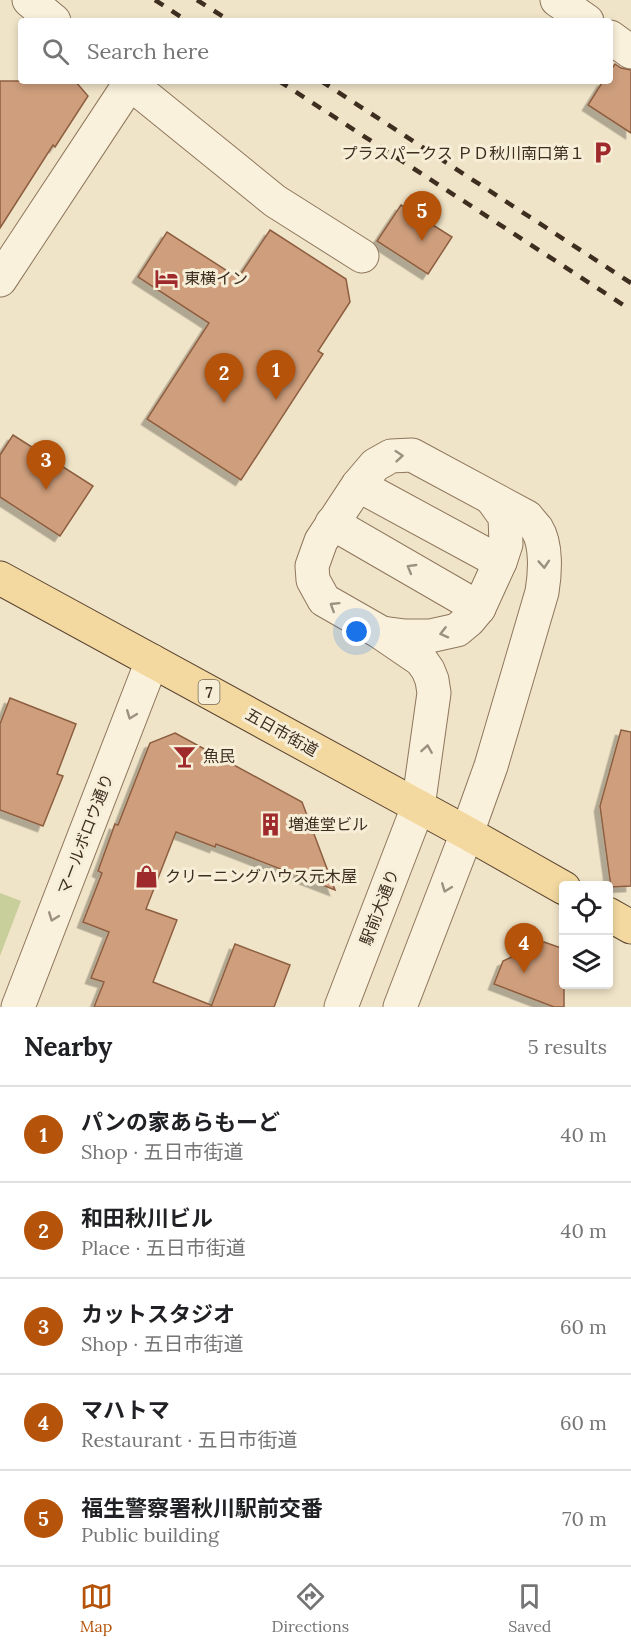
<!DOCTYPE html>
<html lang="en">
<head>
<meta charset="utf-8">
<style>
  :root { --surface:#fff; --page:#f2f2f2; --text:#202124; --muted:#757577; --line:#e0e0e0; --accent:#b45309 }
  body { margin:0; font-family:Lora,"Noto Sans JP",serif; background:var(--page); color:var(--text) }
  .controls { position:absolute; right:18px; bottom:18px; display:grid; overflow:hidden; border-radius:6px; box-shadow:0 3px 9px #0003 }
  .controls button { width:54px; height:54px; display:grid; place-items:center; padding:0; border:0; border-bottom:2px solid var(--line); background:var(--surface); color:var(--text); font:30px sans-serif }
  .you { position:absolute; left:357px; top:632px; width:21px; height:21px; margin:-15px; border:4px solid #fff; border-radius:50%; background:#1a73e8; box-shadow:0 0 0 9px #1a73e833 }
  .badge { display:grid; place-items:center; width:39px; height:39px; border-radius:50%; background:var(--accent); color:#fff; font-size:20px; font-weight:700 }
  .pin { position:absolute; translate:-50% -50px; filter:drop-shadow(0 2px 3px #0008) }
  .pin::after { content:''; position:absolute; top:32px; width:21px; height:18px; background:inherit; clip-path:polygon(0 0,100% 0,50% 100%) }
  .list { margin:0; padding:0; list-style:none }
  h2 { display:flex; justify-content:space-between; align-items:center; height:78px; margin:0; padding:0 24px; font-size:26px }
  h2 small { font-size:20px; font-weight:400; color:var(--muted) }
  .list li { display:grid; grid-template-columns:39px 1fr auto; gap:18px; align-items:center; box-sizing:border-box; height:96px; padding:0 24px; border-top:2px solid var(--line) }
  .list b { display:block; font-size:22px; white-space:nowrap }
  .list p { margin:0; font-size:20px; white-space:nowrap; color:var(--muted) }
  .list em { font-size:20px; font-style:normal; color:var(--muted) }
  .icon { flex:none; width:33px; height:33px; fill:none; stroke:currentColor; stroke-width:2; stroke-linecap:round; stroke-linejoin:round }
  .map { position:relative; flex:none; width:631px; height:1007px; overflow:hidden }
  .search { position:absolute; background:var(--surface); box-shadow:0 3px 9px #0003; left:18px; right:18px; top:18px; height:66px; display:flex; align-items:center; gap:15px; box-sizing:border-box; padding:0 21px; border-radius:6px; color:var(--muted); font-size:22px }
  .sheet { height:558px; background:var(--surface) }
  nav { display:flex; justify-content:space-around; align-items:center; box-sizing:border-box; height:84px; border-top:2px solid var(--line); background:var(--surface); font-size:16px; color:var(--muted) }
  nav a { display:grid; justify-items:center; gap:3px }
  nav .on { color:var(--accent) }
  .map>svg:first-child { display:block }
</style>
</head>
<body>
<div class="map">
<svg width="631" height="1007" viewBox="0 0 631 1007">
  <defs>
    <filter id="shadow"><feDropShadow dx="-5.5" dy="5.5" stdDeviation="0" flood-color="#0004"/></filter>
  </defs>
  <rect width="100%" height="100%" fill="#f0e4c8"/>
  <!-- green -->
  <polygon fill="#c9cf9b" points="0,893 21,901 0,956"/>
  <!-- building -->
  <g fill="#cf9f7d" stroke="#8d5f41" stroke-width="1.5" filter="url(#shadow)">
    <polygon points="615,64 621,68 631,70 631,133 588,105 603,81 610,81 610,71"/>
    <polygon points="0,81 75,81 88,96 55,147 53,145 0,228"/>
    <polygon points="401,205 452,237 428,274 377,241"/>
    <polygon points="270,230 346,279 350,302 318,351 323,354 241,480 147,419 209,323 138,277 167,232 238,278"/>
    <polygon points="13,435 93,486 60,536 0,497 0,455"/>
    <polygon points="10,698 76,724 57,774 63,776 43,826 0,810 0,724"/>
    <polygon points="621,730 631,732 631,886 611,887 600,806"/>
    <polygon points="175,733 302,802 335,890 216,844 215,847 176,832 146,909 177,920 153,982 211,1005 211,1007 94,1007 104,982 91,978 109,932 83,922 102,873 98,871 115,824 118,825 150,743"/>
    <polygon points="544,942 564,949 564,1007 554,1007 494,984 503,961"/>
    <polygon points="235,944 290,965 274,1007 211,1007"/>
  </g>
  <g fill="none" stroke-linecap="round" stroke-linejoin="round">
    <defs>
      <g id="minor">
        <polyline points="29,0 54,21"/>
        <polyline points="557,0 587,21"/>
        <polyline points="610,37 631,52"/>
        <polyline points="127,81 275,201 362,256"/>
        <polyline points="0,280 130,83"/>
        <polyline points="358,485 500,562"/>
        <polyline points="332,523 479,608"/>
        <polyline points="382,633 405,636 430,636 457,630 469,620 479,608 500,562 506,544 505,517 492,499"/>
        <polyline points="18,1007 152,661"/>
        <path d="M 341,1007 L 418,807 L 434,693 L 432,680 L 428,670 L 421,660 L 380,632 L 324,600 L 313,580 L 312,566 L 321,541 L 358,485 L 375,465 L 391,456 L 412,455 L 527,517 C 530,521 534,525 537,529 C 547,545 545,574 542,592 L 491,766 L 467,833 L 400,1007"/>
      </g>
      <g id="major">
        <polyline points="0,578 467,833 564,888"/>
        <polyline points="608,914 631,927"/>
      </g>
    </defs>
    <!-- minor casing -->
    <use href="#minor" stroke="#8d765c" stroke-width="35"/>
    <!-- major casing -->
    <use href="#major" stroke="#5b4430" stroke-width="35"/>
    <!-- minor -->
    <use href="#minor" stroke="#faf1dc" stroke-width="33"/>
    <!-- major -->
    <use href="#major" stroke="#f3d9a0" stroke-width="33"/>
    <!-- rail -->
    <g stroke="#3d2e20" stroke-width="4.5" stroke-dasharray="10 10" stroke-linecap="butt">
      <polyline points="155,0 187,21"/>
      <polyline points="197,0 230,21"/>
      <polyline points="279,81 631,310"/>
      <polyline points="321,81 631,283"/>
    </g>
  </g>
  <!-- one-way arrows -->
  <defs><path id="oneway-chevron" d="M-2-3.5L2.5 0L-2 3.5" fill="none" stroke-width="1.6" stroke-linecap="round" stroke-linejoin="round" transform="scale(1.5)"/></defs>
  <g stroke="#9c907e">
    <use href="#oneway-chevron" transform="translate(399 456) rotate(-5)"/>
    <use href="#oneway-chevron" transform="translate(544 564) rotate(86)"/>
    <use href="#oneway-chevron" transform="translate(411 568) rotate(-150)"/>
    <use href="#oneway-chevron" transform="translate(334 606) rotate(-148)"/>
    <use href="#oneway-chevron" transform="translate(444 633) rotate(166)"/>
    <use href="#oneway-chevron" transform="translate(131 715) rotate(111)"/>
    <use href="#oneway-chevron" transform="translate(427 749) rotate(-81)"/>
    <use href="#oneway-chevron" transform="translate(446 888) rotate(111)"/>
    <use href="#oneway-chevron" transform="translate(53 917) rotate(111)"/>
  </g>
  <!-- icons -->
  <defs>
    <symbol id="parking-bare" viewBox="-9 -9 18 18"><path d="M-3.5-5.5H1a3.5 3.5 0 0 1 0 7H-1V5.5H-3.5ZM-1-3.4V-.6H.8a1.4 1.4 0 0 0 0-2.8Z" fill="#9e2a2b" stroke="#f7eed8" stroke-width="2.5" paint-order="stroke"/></symbol>
    <symbol id="hotel-bare" viewBox="-9 -9 18 18"><path d="M-6-4.5h1.5V1H6V5H4.5V3h-9V5H-6ZM-4 0a1.8 1.8 0 1 1 3.6 0ZM.5 0V-2.5h3Q6-2.5 6 0Z" fill="#9e2a2b" stroke="#f7eed8" stroke-width="2.5" paint-order="stroke"/></symbol>
    <symbol id="bar-bare" viewBox="-9 -9 18 18"><path d="M-6-5H6L.8 .8V4.5H3.5V6h-7V4.5H-.8V.8Z" fill="#9e2a2b" stroke="#f7eed8" stroke-width="2.5" paint-order="stroke"/></symbol>
    <symbol id="building-bare" viewBox="-9 -9 18 18"><path d="M-4-6H4V6H1V3H-1V6H-4ZM-2.5-4.3h1.7v1.8h-1.7ZM.8-4.3h1.7v1.8H.8ZM-2.5-1h1.7V.8h-1.7ZM.8-1h1.7V.8H.8Z" fill="#9e2a2b" stroke="#f7eed8" stroke-width="2.5" paint-order="stroke"/></symbol>
    <symbol id="shop-bare" viewBox="-9 -9 18 18"><path d="M-5-2.5h2.3a2.7 3.5 0 0 1 5.4 0H5L5.5 6h-11ZM-1.5-2.5h3a1.5 2.3 0 0 0-3 0Z" fill="#9e2a2b" stroke="#f7eed8" stroke-width="2.5" paint-order="stroke"/></symbol>
  </defs>
  <g fill-rule="evenodd">
    <use href="#parking-bare" x="586" y="136" width="33" height="33"/>
    <use href="#hotel-bare" x="150" y="262" width="33" height="33"/>
    <use href="#bar-bare" x="168" y="740" width="33" height="33"/>
    <use href="#building-bare" x="254" y="808" width="33" height="33"/>
    <use href="#shop-bare" x="130" y="860" width="33" height="33"/>
  </g>
  <g text-anchor="middle" dominant-baseline="central" stroke-width="6" stroke-linejoin="round" paint-order="stroke">
    <!-- shield labels -->
    <rect fill="#f7eed8" stroke="#756857" stroke-width="1.5" x="198.5" y="680" width="21" height="24" rx="4.5"/>
    <g font-size="15" font-weight="bold" fill="#3d2e20">
      <text x="209" y="692">7</text>
    </g>
    <!-- poi labels -->
    <g font-size="16" fill="#3d2e20" stroke="#f7eed8" text-anchor="start">
      <text x="585" y="153" text-anchor="end">プラスパークス ＰＤ秋川南口第１</text>
      <text x="184" y="278">東横イン</text>
      <text x="203" y="756">魚民</text>
      <text x="288" y="824">増進堂ビル</text>
      <text x="165" y="876">クリーニングハウス元木屋</text>
    </g>
    <!-- street labels -->
    <g font-size="16" fill="#3d2e20" stroke="#f7eed8">
      <text transform="translate(282 732) rotate(29)">五日市街道</text>
      <text transform="translate(85 834) rotate(-69)">マールボロウ通り</text>
      <text transform="translate(379 907) rotate(-69)">駅前大通り</text>
    </g>
  </g>
</svg>
<div class="controls">
<button><svg class="icon" aria-label="locate" viewBox="0 0 24 24"><circle cx="12" cy="12" r="6"/><path d="M12 2v4M12 18v4M2 12h4M18 12h4"/></svg></button>
<button><svg class="icon" aria-label="layers" viewBox="0 0 24 24"><path d="M12 4l9 5-9 5-9-5zM3 14l9 5 9-5"/></svg></button>
</div>
<div class="you"></div>
<div class="pin badge" style="left:276px;top:400px">1</div>
<div class="pin badge" style="left:224px;top:403px">2</div>
<div class="pin badge" style="left:46px;top:490px">3</div>
<div class="pin badge" style="left:524px;top:973px">4</div>
<div class="pin badge" style="left:422px;top:241px">5</div>
<div class="search"><svg class="icon" aria-label="search" viewBox="0 0 24 24"><circle cx="10" cy="10" r="6"/><path d="M15 15l6 6"/></svg>Search here</div>
</div>
<section class="sheet">
<h2>Nearby<small>5 results</small></h2>
<ul class="list">
<li><span class="badge">1</span><div><b>パンの家あらもーど</b><p>Shop · 五日市街道</p></div><em>40 m</em></li>
<li><span class="badge">2</span><div><b>和田秋川ビル</b><p>Place · 五日市街道</p></div><em>40 m</em></li>
<li><span class="badge">3</span><div><b>カットスタジオ</b><p>Shop · 五日市街道</p></div><em>60 m</em></li>
<li><span class="badge">4</span><div><b>マハトマ</b><p>Restaurant · 五日市街道</p></div><em>60 m</em></li>
<li><span class="badge">5</span><div><b>福生警察署秋川駅前交番</b><p>Public building</p></div><em>70 m</em></li>
</ul>
</section>
<nav>
<a class="on"><svg class="icon" aria-label="map" viewBox="0 0 24 24"><path d="M3 6l6-2 6 2 6-2v14l-6 2-6-2-6 2zM9 4v14M15 6v14"/></svg>Map</a>
<a><svg class="icon" aria-label="directions" viewBox="0 0 24 24"><path d="M12 3l9 9-9 9-9-9zM9 14v-3h6M13 9l2 2-2 2"/></svg>Directions</a>
<a><svg class="icon" aria-label="saved" viewBox="0 0 24 24"><path d="M7 4h10v16l-5-4-5 4z"/></svg>Saved</a>
</nav>
</body>
</html>
